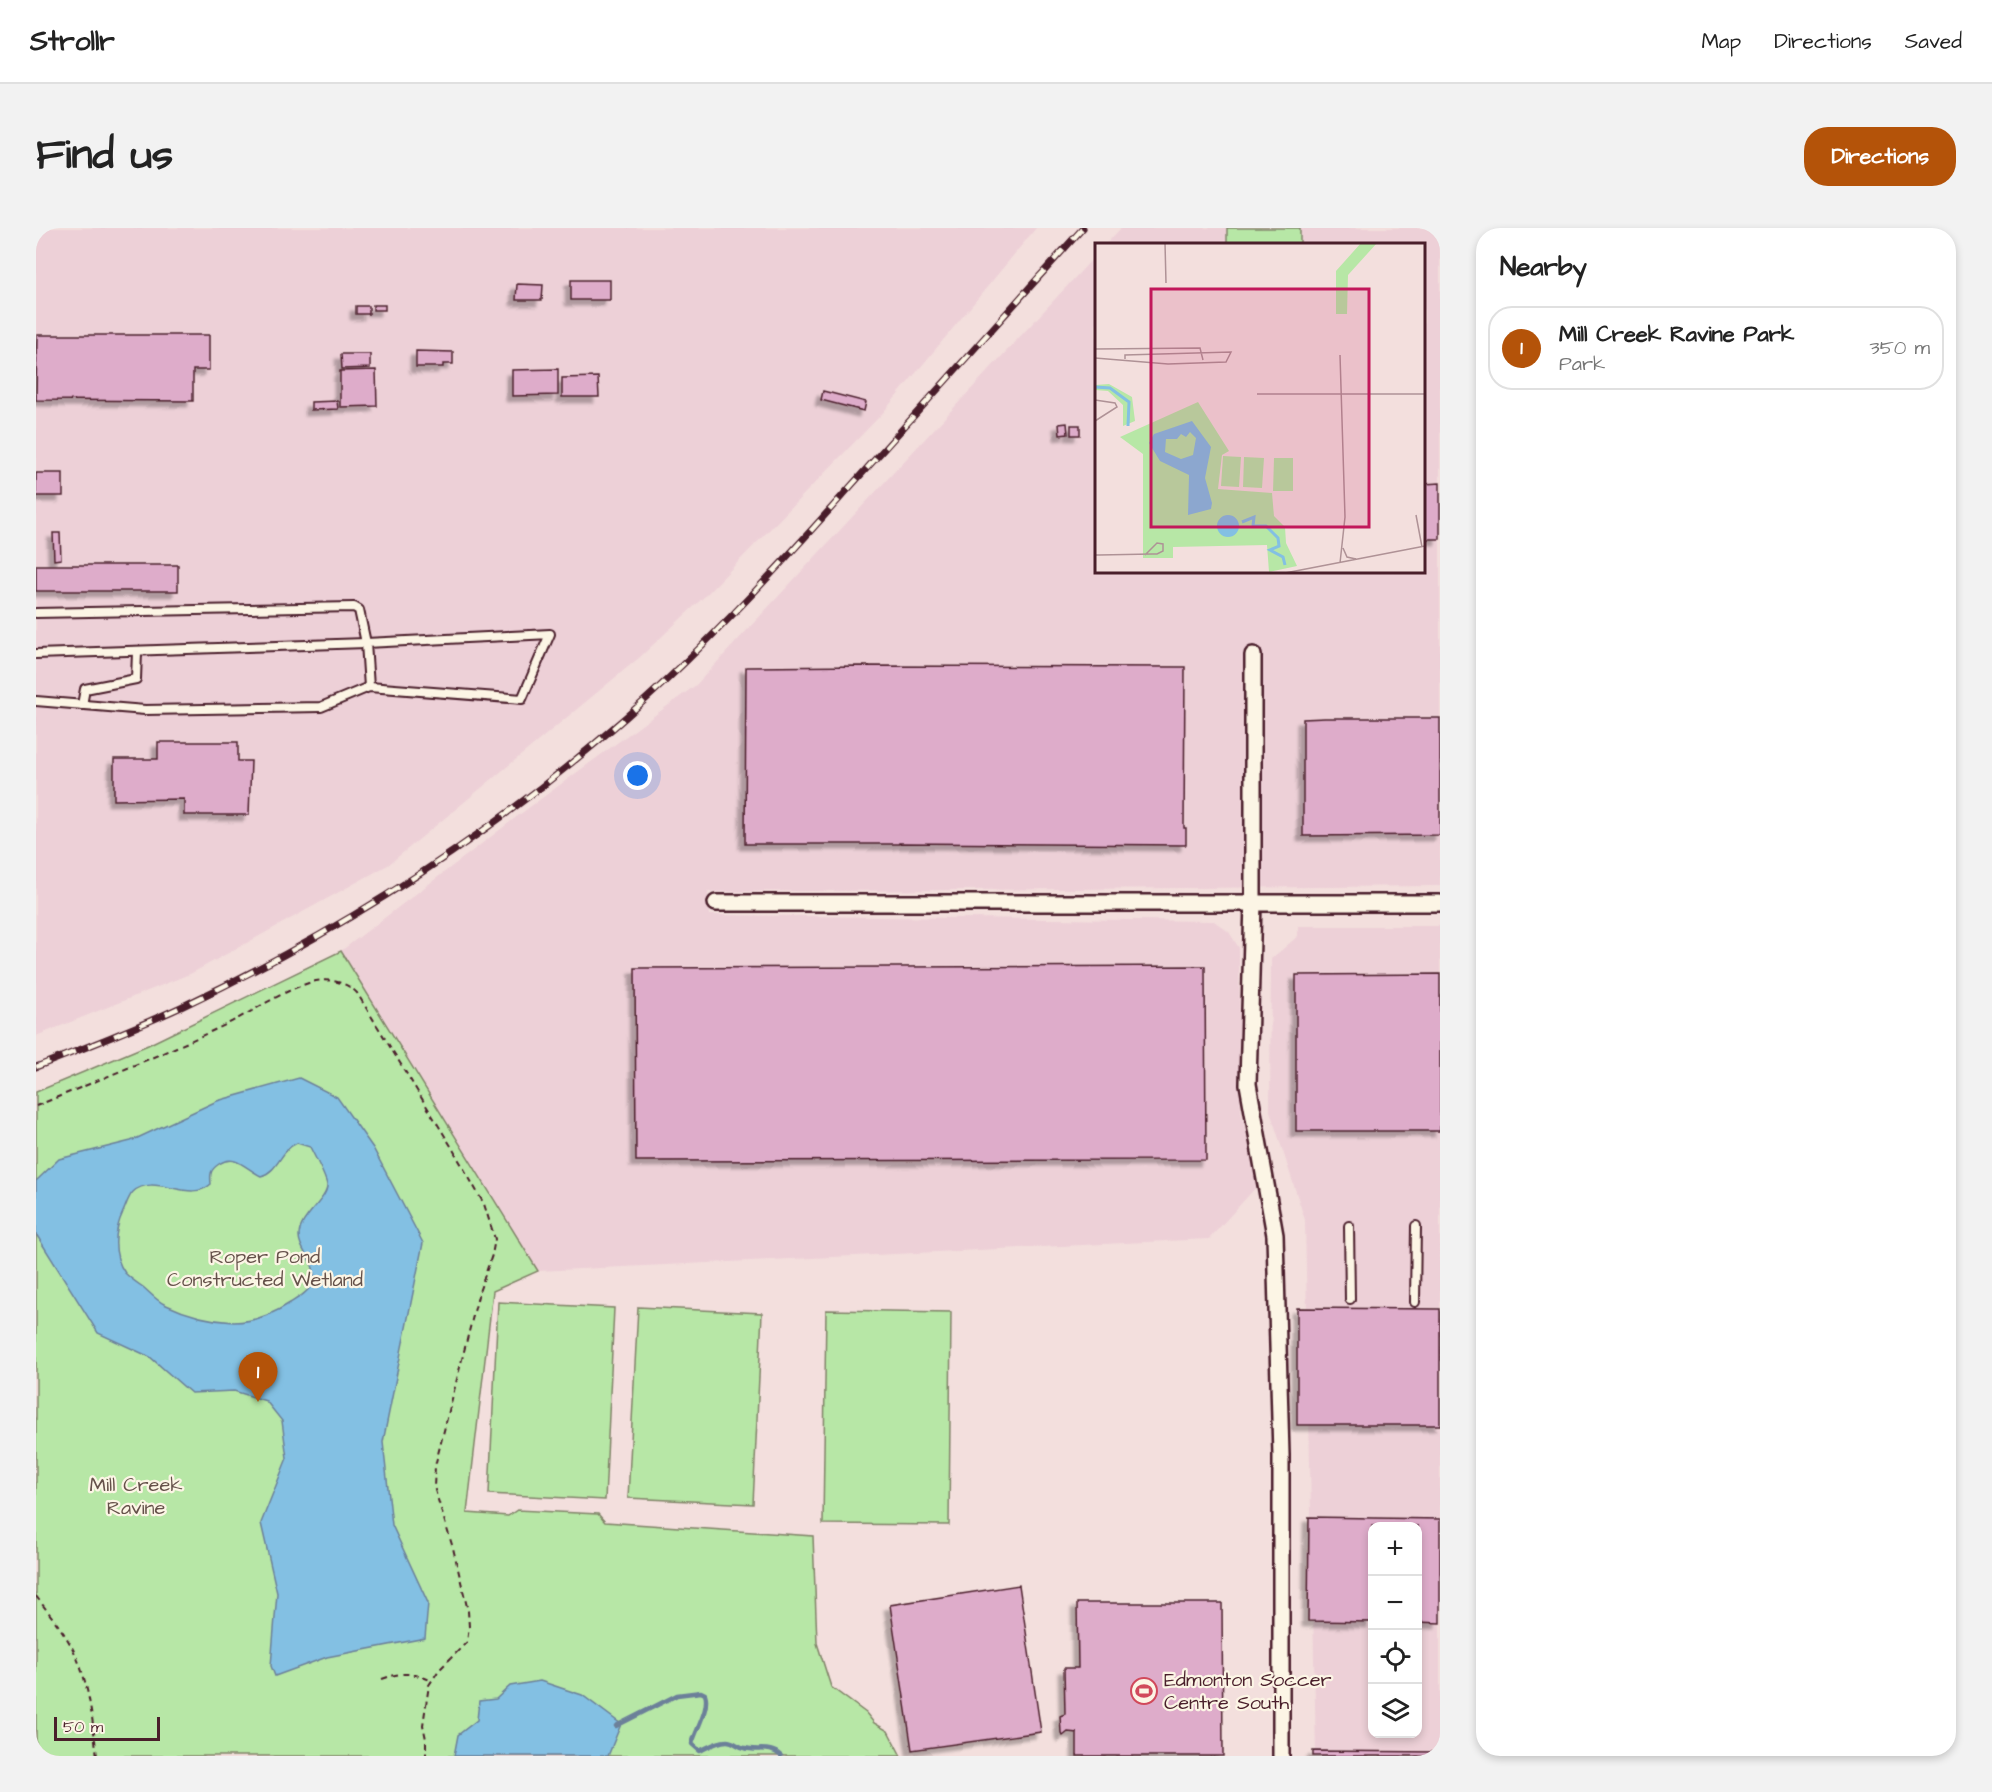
<!DOCTYPE html>
<html lang="en">
<head>
<meta charset="utf-8">
<style>
  :root { --surface:#fff; --page:#f2f2f2; --text:#222; --muted:#767676; --line:#e0e0e0; --accent:#b45309 }
  body { margin:0; font-family:"Architects Daughter",sans-serif; background:var(--page); color:var(--text) }
  .controls { position:absolute; right:18px; bottom:18px; display:grid; overflow:hidden; border-radius:12px; box-shadow:0 3px 9px #0003 }
  .controls button { width:54px; height:54px; display:grid; place-items:center; padding:0; border:0; border-bottom:2px solid var(--line); background:var(--surface); color:var(--text); font:30px sans-serif }
  .scale { position:absolute; left:18px; bottom:15px; width:106px; box-sizing:border-box; padding-left:6px; border:3px solid #4a1f2b; border-top:0; font-size:16px; line-height:21px; white-space:nowrap; color:#4a1f2b; -webkit-text-stroke:4px #fcf5e5; paint-order:stroke }
  .you { position:absolute; left:602px; top:548px; width:21px; height:21px; margin:-15px; border:4px solid #fff; border-radius:50%; background:#1a73e8; box-shadow:0 0 0 9px #1a73e833 }
  .badge { display:grid; place-items:center; width:39px; height:39px; border-radius:50%; background:var(--accent); color:#fff; font-size:20px; font-weight:700 }
  .pin { position:absolute; translate:-50% -50px; filter:drop-shadow(0 2px 3px #0008) }
  .pin::after { content:''; position:absolute; top:32px; width:21px; height:18px; background:inherit; clip-path:polygon(0 0,100% 0,50% 100%) }
  .list { margin:0; padding:0; list-style:none }
  h2 { display:flex; justify-content:space-between; align-items:center; height:78px; margin:0; padding:0 24px; font-size:26px }
  h2 small { font-size:20px; font-weight:400; color:var(--muted) }
  .list li { display:grid; grid-template-columns:39px 1fr auto; gap:18px; align-items:center; box-sizing:border-box; height:84px; margin:0 12px 12px; padding:0 12px; border:2px solid var(--line); border-radius:24px }
  .list b { display:block; font-size:22px; white-space:nowrap }
  .list p { margin:0; font-size:20px; white-space:nowrap; color:var(--muted) }
  .list em { font-size:20px; font-style:normal; color:var(--muted) }
  .icon { flex:none; width:33px; height:33px; fill:none; stroke:currentColor; stroke-width:2; stroke-linecap:round; stroke-linejoin:round }
  .map { position:relative; flex:none; width:1404px; height:1528px; overflow:hidden; border-radius:24px }
  header { display:flex; align-items:center; gap:36px; box-sizing:border-box; height:84px; padding:0 30px; background:var(--surface); border-bottom:2px solid var(--line) }
  header strong { font-size:28px }
  nav { display:flex; gap:33px; margin-inline-start:auto; font-size:21px }
  .intro { display:flex; align-items:center; justify-content:space-between; box-sizing:border-box; height:144px; padding:0 36px }
  h1 { margin:0; font-size:42px }
  .button { padding:15px 27px; border-radius:24px; background:var(--accent); color:#fff; font-size:21px; font-weight:700 }
  main { display:flex; gap:36px; padding:0 36px }
  aside { flex:1; background:var(--surface); border-radius:24px; box-shadow:0 3px 9px #0003 }
  .map>svg:first-child { display:block }
</style>
</head>
<body>
<header>
<strong>Strollr</strong>
<nav><a>Map</a><a>Directions</a><a>Saved</a></nav>
</header>
<div class="intro"><h1>Find us</h1><a class="button">Directions</a></div>
<main>
<div class="map">
<svg width="1404" height="1528" viewBox="0 0 1404 1528">
  <defs>
    <filter id="shadow"><feDropShadow dx="-5.5" dy="5.5" stdDeviation="1.5" flood-color="#0004"/></filter>
  </defs>
  <rect width="100%" height="100%" fill="#f3dfdd"/>
  <filter id="ink" filterUnits="userSpaceOnUse"><feTurbulence type="fractalNoise" baseFrequency=".0167" numOctaves="2"/><feDisplacementMap in="SourceGraphic" scale="12" xChannelSelector="R" yChannelSelector="G"/><feConvolveMatrix kernelMatrix="1 2 1 2 8 2 1 2 1" color-interpolation-filters="sRGB"/></filter>
  <g filter="url(#ink)">
    <!-- built -->
    <g fill="#edd0d7" fill-rule="evenodd">
      <polygon points="0,0 1000,0 845,187 668,369 604,429 352,637 156,745 0,808"/>
      <polygon points="1085,0 1191,0 1191,16 1070,16"/>
      <polygon points="1264,0 1404,0 1404,658 672,664 673,687 1178,693 1193,704 1203,720 1205,882 1222,957 1173,1011 502,1043 305,723 491,581 660,457 1060,27 1060,344 1388,344 1388,16 1264,16"/>
      <path d="M 1262,698 L 1404,698 L 1404,1528 L 1280,1528 L 1269,992 L 1234,883 L 1235,731 L 1262,708 ZM 1336,1298 L 1382,1298 L 1382,1506 L 1336,1506 Z"/>
    </g>
    <!-- green -->
    <g fill="#b7e7a6" stroke="#808368" stroke-width="1.5">
      <rect x="1191" y="0" width="73" height="16"/>
      <polygon points="305,723 502,1043 457,1063 431,1285 472,1288 481,1282 562,1286 569,1294 777,1308 781,1415 795,1459 830,1485 838,1495 852,1503 865,1528 0,1528 0,864 112,817"/>
      <polygon points="462,1074 578,1080 569,1272 453,1266"/>
      <polygon points="602,1079 726,1085 717,1276 592,1270"/>
      <polygon points="790,1082 915,1084 913,1297 787,1296"/>
    </g>
    <!-- water -->
    <g fill="#83c0e3" stroke="#6c8099" stroke-width="1.5" fill-rule="evenodd">
      <path d="M 263,850 L 301,869 L 337,920 L 387,1015 L 347,1214 L 356,1297 L 392,1375 L 389,1410 L 291,1429 L 239,1448 L 235,1438 L 241,1365 L 225,1295 L 251,1230 L 246,1193 L 230,1173 L 198,1163 L 155,1165 L 114,1129 L 62,1105 L 0,1006 L 0,953 L 23,931 L 95,913 L 181,873 ZM 261,915 L 274,919 C 279,929 289,947 291,957 C 292,971 263,989 263,1008 C 263,1025 283,1035 277,1054 C 273,1064 262,1070 254,1075 C 237,1086 219,1094 198,1094 C 175,1093 149,1086 128,1076 C 120,1072 114,1065 107,1059 C 101,1055 94,1050 89,1045 C 76,1027 78,1003 87,984 C 90,978 92,969 97,964 C 118,944 154,976 175,956 C 174,946 174,942 183,936 C 199,925 210,941 225,948 C 243,943 244,922 261,915 Z"/>
      <polygon points="504,1453 546,1467 585,1496 572,1528 418,1528 422,1507 441,1492 443,1473 460,1471 474,1458"/>
    </g>
    <g fill="none" stroke-linecap="round" stroke-linejoin="round">
      <!-- stream -->
      <path stroke="#6c8099" stroke-width="4.5" d="M 580,1498 L 641,1467 L 665,1464 L 669,1466 C 674,1480 660,1501 656,1516 L 664,1523 C 672,1519 682,1513 691,1513 C 698,1513 702,1519 709,1520 C 722,1524 734,1517 745,1528"/>
    </g>
    <!-- building -->
    <g fill="#deacca" stroke="#4a1f2b" stroke-width="1.5" filter="url(#shadow)">
      <rect x="535" y="52" width="39" height="20"/>
      <polygon points="481,56 507,57 506,72 480,72"/>
      <rect x="337" y="77" width="12" height="5"/>
      <rect x="320" y="78" width="13" height="8"/>
      <polygon points="1,107 173,107 173,142 157,142 157,173 0,172"/>
      <polygon points="380,123 417,124 417,136 407,136 407,139 380,139"/>
      <polygon points="305,126 334,126 334,140 306,141"/>
      <polygon points="522,141 522,167 476,168 476,142"/>
      <polygon points="340,142 341,178 304,179 304,143"/>
      <polygon points="562,149 563,169 526,169 526,150"/>
      <polygon points="787,163 830,174 828,183 785,172"/>
      <polygon points="301,173 302,181 275,182 275,174"/>
      <polygon points="1031,195 1032,206 1024,207 1023,196"/>
      <rect x="1035" y="197" width="9" height="10"/>
      <rect x="0" y="245" width="27" height="23"/>
      <polygon points="1404,255 1404,311 1388,311 1388,256"/>
      <polygon points="17,305 24,305 25,331 18,332"/>
      <rect x="0" y="337" width="142" height="26"/>
      <polygon points="825,438 1149,439 1148,600 1150,600 1150,617 863,615 863,616 709,616 710,439"/>
      <polygon points="1289,490 1404,490 1404,607 1267,608 1267,491"/>
      <polygon points="122,514 202,514 202,533 215,533 213,587 148,587 148,571 78,572 78,531 122,531"/>
      <polygon points="1169,738 1170,932 600,933 599,740"/>
      <polygon points="1404,746 1404,903 1260,903 1260,747"/>
      <polygon points="1261,1080 1404,1081 1404,1197 1261,1197"/>
      <polygon points="1273,1289 1404,1291 1404,1395 1382,1394 1382,1298 1336,1298 1336,1394 1272,1393"/>
      <polygon points="983,1357 1005,1504 876,1522 854,1377"/>
      <polygon points="1041,1375 1186,1375 1187,1528 1041,1528 1041,1505 1032,1504 1027,1508 1025,1505 1024,1488 1029,1486 1028,1440 1042,1440"/>
      <polygon points="1277,1523 1404,1524 1404,1528 1277,1528"/>
    </g>
    <g fill="none" stroke-linecap="round" stroke-linejoin="round">
      <defs>
        <g id="service">
          <polyline points="0,385 318,379 323,382 330,415 333,459"/>
          <polyline points="0,426 330,415 514,406 486,471 333,459 285,479 109,482 0,473"/>
          <polyline points="46,477 49,461 100,451 101,424"/>
          <polyline points="1313,998 1314,1071"/>
          <polyline points="1379,1074 1380,998"/>
        </g>
        <g id="minor">
          <polyline points="1217,427 1217,674 1212,856 1239,1007 1245,1227 1245,1528"/>
          <polyline points="680,675 1404,675"/>
        </g>
      </defs>
      <!-- service casing -->
      <use href="#service" stroke="#4a1f2b" stroke-width="12"/>
      <!-- minor casing -->
      <use href="#minor" stroke="#4a1f2b" stroke-width="20"/>
      <!-- path -->
      <g stroke="#4a1f2b" stroke-width="2" stroke-dasharray="6 4.5" stroke-linecap="butt">
        <path d="M 0,878 C 63,852 127,826 189,797 C 217,784 250,760 280,753 C 294,750 312,755 321,765 L 415,918 L 448,976 L 459,1011 L 456,1027 L 443,1064 L 399,1238 L 398,1259 L 417,1320 L 432,1383 L 433,1399 L 431,1414 L 403,1442 L 393,1457 L 387,1497 L 390,1511 L 390,1528"/>
        <path d="M 0,1368 C 11,1383 24,1398 33,1414 C 53,1448 56,1490 61,1528"/>
        <path d="M 346,1451 C 365,1444 377,1444 396,1453"/>
      </g>
      <!-- service -->
      <use href="#service" stroke="#fcf5e5" stroke-width="8"/>
      <!-- minor -->
      <use href="#minor" stroke="#fcf5e5" stroke-width="15"/>
      <defs>
        <path id="rail" d="M 0,839 C 48,820 98,801 145,779 C 306,703 457,606 590,489 C 674,415 749,332 823,249 C 898,166 972,83 1047,0"/>
      </defs>
      <!-- rail casing -->
      <use href="#rail" stroke="#4a1f2b" stroke-width="7"/>
      <!-- rail -->
      <use href="#rail" stroke="#fcf5e5" stroke-width="4.5" stroke-dasharray="14" stroke-linecap="butt"/>
    </g>
  </g>
  <!-- icons -->
  <defs>
    <symbol id="stadium-ring" viewBox="-11 -11 22 22"><circle r="9.5" fill="#fcf5e5" stroke="#d1495b" stroke-width="1.5"/><path d="M0-5a6.5 5 0 1 0 0 10a6.5 5 0 1 0 0-10ZM-3.5-1.8h7v3.6h-7Z" fill="#d1495b"/></symbol>
  </defs>
  <g fill-rule="evenodd">
    <use href="#stadium-ring" x="1093" y="1448" width="30" height="30"/>
  </g>
  <g text-anchor="middle" dominant-baseline="central" stroke-width="4.5" stroke-linejoin="round" paint-order="stroke">
    <!-- park labels -->
    <g font-size="20" fill="#65514a" stroke="#fcf5e5">
      <text x="229" y="1029">Roper Pond<tspan x="229" dy="23">Constructed Wetland</tspan></text>
      <text x="100" y="1257">Mill Creek<tspan x="100" dy="23">Ravine</tspan></text>
    </g>
    <!-- poi labels -->
    <g font-size="20" fill="#4a1f2b" stroke="#fcf5e5" text-anchor="start">
      <text x="1128" y="1452">Edmonton Soccer<tspan x="1128" dy="23">Centre South</tspan></text>
    </g>
  </g>
  <!-- overview -->
  <g transform="translate(1059 15)">
    <rect width="330" height="330" fill="#f3dfdd"/>
    <path d="M 266,0 L 282,0 L 253,32 L 252,71 L 241,71 L 241,28 ZM 14,141 L 37,154 L 40,178 L 28,183 L 28,162 L 13,148 L 0,147 L 0,142 ZM 103,159 L 134,208 L 127,212 L 123,246 L 177,250 L 179,273 L 190,284 L 191,300 L 202,323 L 174,329 L 172,302 L 78,304 L 78,315 L 48,315 L 48,211 L 25,194 ZM 128,213 L 146,214 L 144,244 L 126,243 ZM 149,214 L 169,215 L 167,245 L 148,244 ZM 179,215 L 198,215 L 198,248 L 178,248 Z" fill="#b7e7a6"/>
    <path d="M 97,178 L 116,204 L 110,235 L 117,260 L 116,266 L 93,272 L 94,232 L 65,218 L 54,200 L 59,191 ZM 95,189 L 101,195 L 98,212 L 86,216 L 70,209 L 71,196 L 82,196 L 86,191 L 91,194 ZM122 283a11 11 0 1 1 22 0a11 11 0 1 1-22 0Z" fill="#83c0e3" fill-rule="evenodd"/>
    <path fill="none" stroke="#83c0e3" stroke-width="3" d="M 0,144 L 15,145 L 34,159 L 33,183M 147,279 L 159,274 L 158,283 L 171,283 L 183,295 L 184,303 L 175,307 L 188,314 L 190,322"/>
    <path fill="none" stroke="#af9296" stroke-width="1.5" d="M 70,0 L 71,40M 0,106 L 105,105 L 108,117M 0,115 L 73,121 L 131,119 L 136,109 L 30,112 L 30,116M 162,151 L 330,151M 0,157 L 20,160 L 22,164 L 0,178M 321,272 L 327,304M 248,305 L 252,314 L 261,316M 0,312 L 4,312 L 57,311 L 62,311 L 68,308 L 68,301 L 62,300 L 50,312M 245,320 L 250,274 L 245,112M 190,330 L 330,303"/>
    <path fill="#c2185b" fill-opacity="0.15" stroke="#c2185b" stroke-width="3" d="M 56,46 L 274,46 L 274,284 L 56,284 Z"/>
    <rect width="330" height="330" fill="none" stroke="#4a1f2b" stroke-width="3"/>
  </g>
</svg>
<div class="controls">
<button>+</button>
<button>−</button>
<button><svg class="icon" aria-label="locate" viewBox="0 0 24 24"><circle cx="12" cy="12" r="6"/><path d="M12 2v4M12 18v4M2 12h4M18 12h4"/></svg></button>
<button><svg class="icon" aria-label="layers" viewBox="0 0 24 24"><path d="M12 4l9 5-9 5-9-5zM3 14l9 5 9-5"/></svg></button>
</div>
<div class="scale">50 m</div>
<div class="you"></div>
<div class="pin badge" style="left:222px;top:1174px">1</div>
</div>
<aside>
<h2>Nearby<small></small></h2>
<ul class="list">
<li><span class="badge">1</span><div><b>Mill Creek Ravine Park</b><p>Park</p></div><em>350 m</em></li>
</ul>
</aside>
</main>
</body>
</html>
